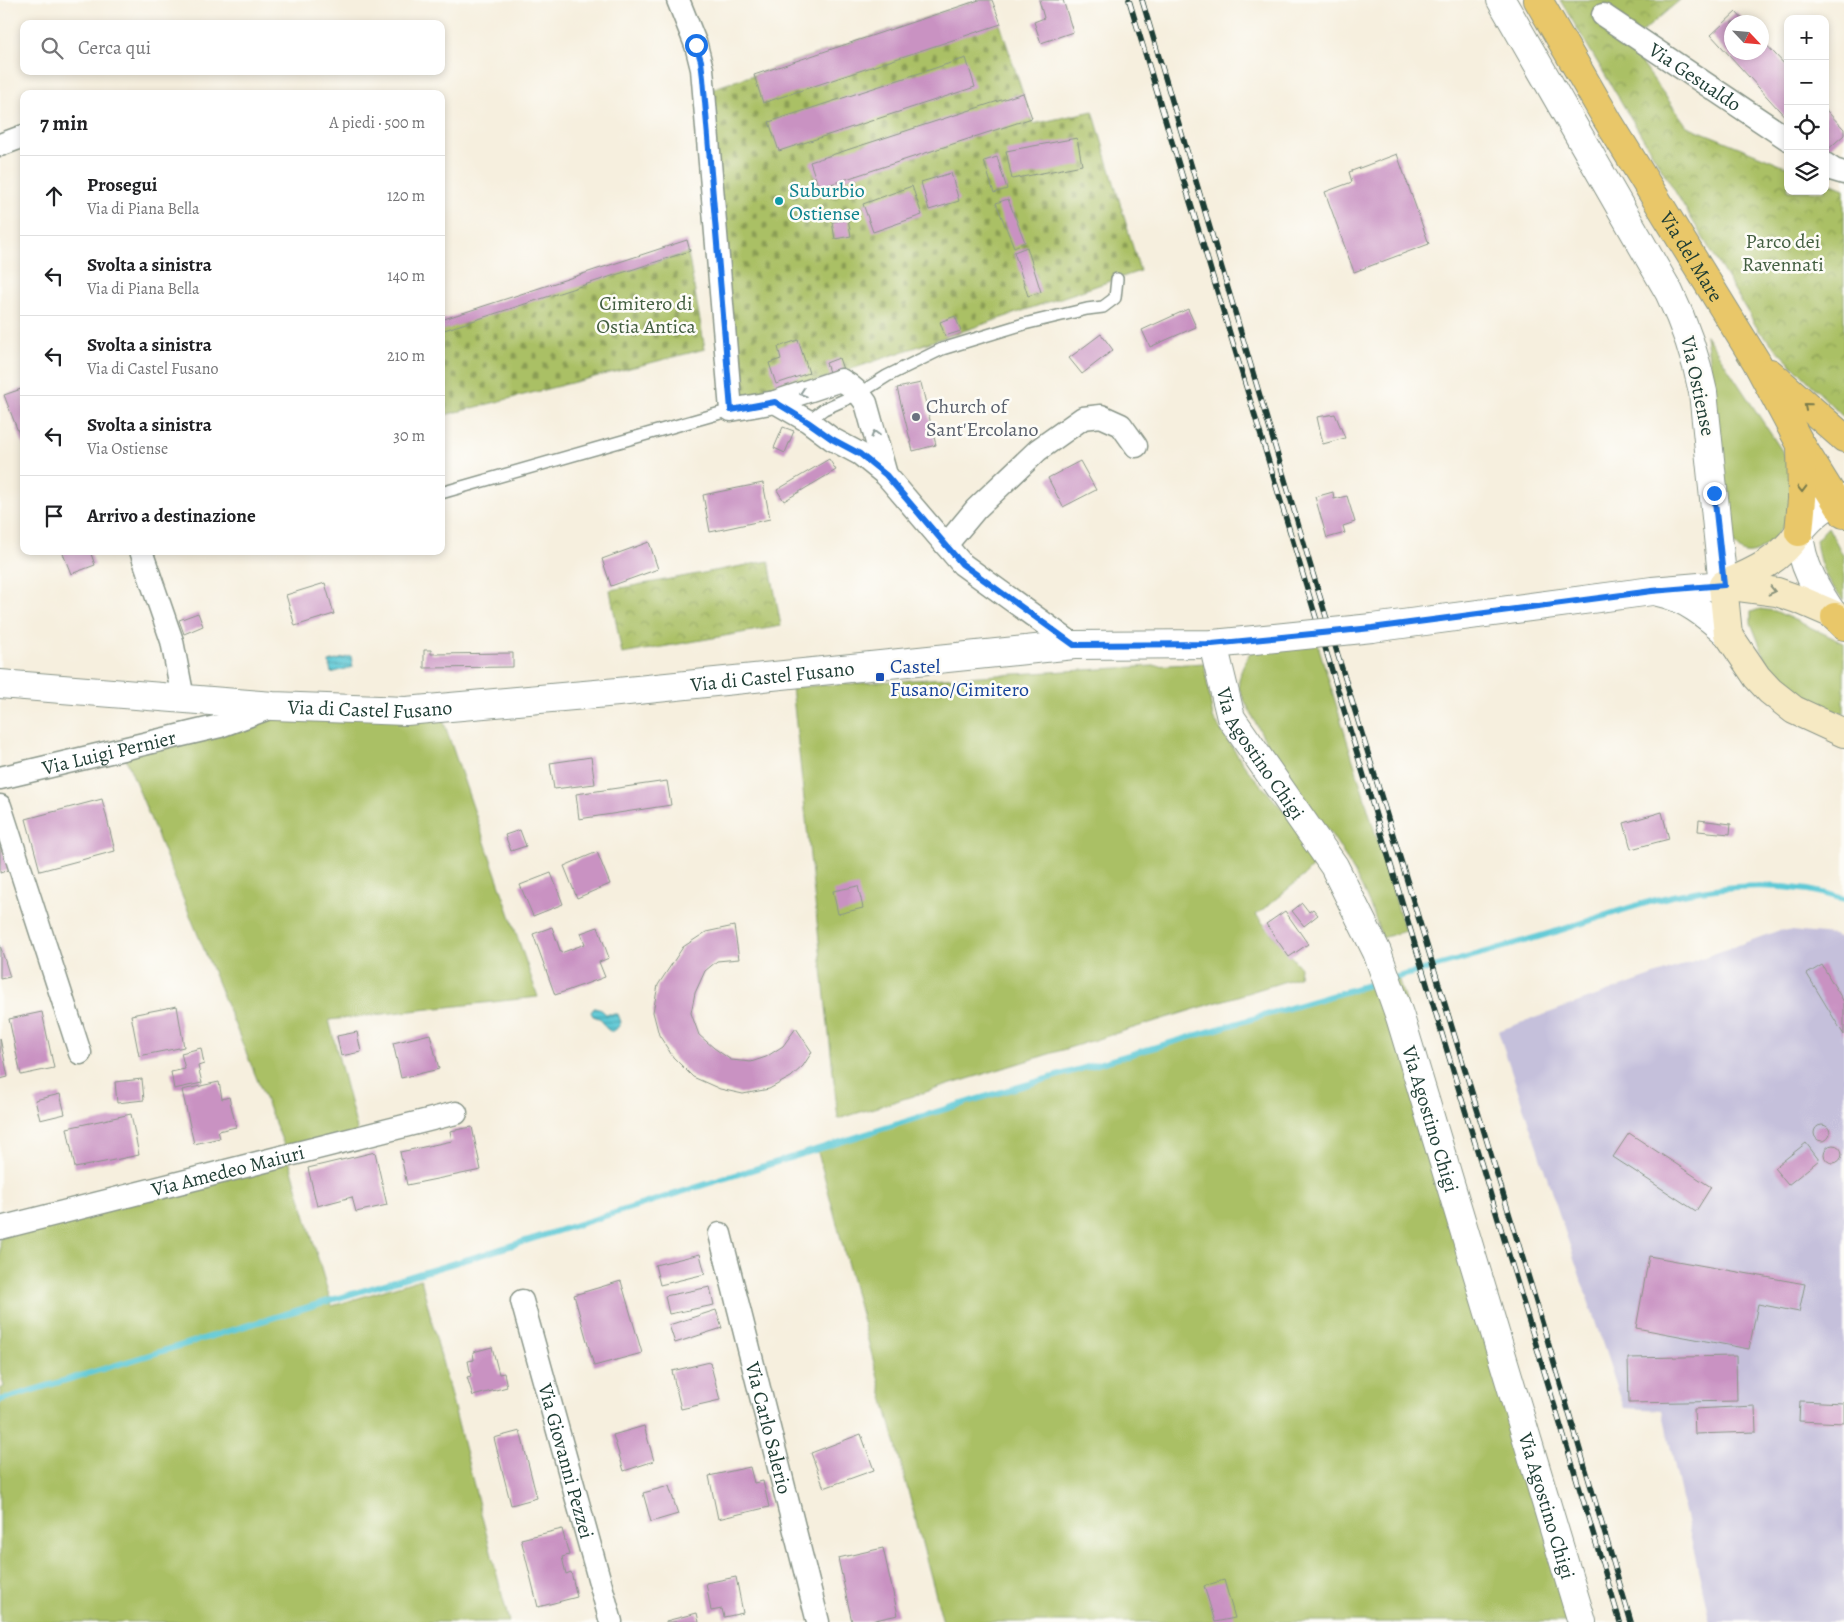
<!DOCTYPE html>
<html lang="it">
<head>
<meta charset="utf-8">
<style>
  :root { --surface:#fff; --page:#f2f2f2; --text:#202124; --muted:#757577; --line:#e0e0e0 }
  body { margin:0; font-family:Alegreya,serif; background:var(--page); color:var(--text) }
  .controls { position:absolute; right:15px; top:15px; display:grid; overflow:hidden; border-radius:10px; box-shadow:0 2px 8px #0003 }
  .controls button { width:45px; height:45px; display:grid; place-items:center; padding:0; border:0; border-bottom:1px solid var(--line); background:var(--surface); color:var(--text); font:25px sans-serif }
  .compass { position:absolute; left:1724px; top:15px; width:45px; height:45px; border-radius:50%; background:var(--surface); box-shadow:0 2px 8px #0003; rotate:116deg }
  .stop { position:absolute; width:15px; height:15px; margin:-11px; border:4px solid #1a73e8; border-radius:50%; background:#fff }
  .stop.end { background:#1a73e8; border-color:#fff; box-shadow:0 1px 5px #0008 }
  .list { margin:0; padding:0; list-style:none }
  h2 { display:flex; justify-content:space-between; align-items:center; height:65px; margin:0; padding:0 20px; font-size:21px }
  h2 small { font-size:16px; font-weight:400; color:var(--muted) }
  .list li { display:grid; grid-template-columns:32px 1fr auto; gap:15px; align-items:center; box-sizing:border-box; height:80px; padding:0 20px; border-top:1px solid var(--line) }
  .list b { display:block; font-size:19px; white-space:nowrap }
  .list p { margin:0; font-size:16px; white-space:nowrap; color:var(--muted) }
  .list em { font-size:16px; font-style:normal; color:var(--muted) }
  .icon { flex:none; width:28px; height:28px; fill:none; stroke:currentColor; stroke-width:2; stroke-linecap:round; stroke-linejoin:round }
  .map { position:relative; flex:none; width:1844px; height:1622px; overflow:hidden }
  .search { position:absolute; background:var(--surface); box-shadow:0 2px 8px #0003; left:20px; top:20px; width:425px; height:55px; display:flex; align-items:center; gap:12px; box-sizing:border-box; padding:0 18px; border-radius:10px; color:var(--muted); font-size:19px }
  .panel { position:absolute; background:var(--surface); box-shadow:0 2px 8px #0003; left:20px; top:90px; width:425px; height:465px; border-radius:10px }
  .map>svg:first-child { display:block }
</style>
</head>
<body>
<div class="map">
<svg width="1844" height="1622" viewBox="0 0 1844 1622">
  <defs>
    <pattern id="cemetery-stones" width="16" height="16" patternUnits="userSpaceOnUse" patternTransform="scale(1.25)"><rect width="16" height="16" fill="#aac065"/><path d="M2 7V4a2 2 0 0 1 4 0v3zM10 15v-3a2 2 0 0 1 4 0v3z" fill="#8a9d54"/></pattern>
    <pattern id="park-crowns" width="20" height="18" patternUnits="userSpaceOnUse" patternTransform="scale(1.25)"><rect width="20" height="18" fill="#aac065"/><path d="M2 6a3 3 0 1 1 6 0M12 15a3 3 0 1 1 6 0" fill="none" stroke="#8a9d54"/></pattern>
    <pattern id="water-rules" width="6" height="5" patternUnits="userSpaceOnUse" patternTransform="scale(1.25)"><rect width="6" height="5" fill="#5ec9d6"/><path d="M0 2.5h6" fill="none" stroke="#4da4ae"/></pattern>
  </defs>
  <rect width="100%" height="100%" fill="#fdfcf7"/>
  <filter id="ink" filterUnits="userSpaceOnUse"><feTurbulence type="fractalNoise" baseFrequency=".02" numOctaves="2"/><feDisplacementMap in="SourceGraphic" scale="10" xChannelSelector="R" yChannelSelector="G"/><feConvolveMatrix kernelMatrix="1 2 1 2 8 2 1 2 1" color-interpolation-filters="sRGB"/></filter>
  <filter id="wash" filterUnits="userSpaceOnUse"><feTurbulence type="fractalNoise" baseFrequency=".0096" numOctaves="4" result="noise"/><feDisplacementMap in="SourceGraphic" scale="20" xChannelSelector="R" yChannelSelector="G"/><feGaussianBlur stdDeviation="1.12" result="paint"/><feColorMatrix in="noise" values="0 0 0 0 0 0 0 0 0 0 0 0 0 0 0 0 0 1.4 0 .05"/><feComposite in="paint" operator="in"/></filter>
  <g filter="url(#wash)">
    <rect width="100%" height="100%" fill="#f6efde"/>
    <!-- industrial -->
    <polygon fill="#c5c0db" points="1780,930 1833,935 1844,939 1844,1622 1710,1622 1662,1410 1624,1408 1498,1031"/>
    <!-- grass -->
    <g fill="#aac065" stroke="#647e4c">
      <path d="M 1706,335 L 1786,457 C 1789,463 1796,472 1796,478 C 1796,492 1791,509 1786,521 C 1781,532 1759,557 1745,553 C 1738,551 1735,544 1731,539 Z"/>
      <path d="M 1828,527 L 1844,557 L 1844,600 C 1826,581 1819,566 1816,540 Z"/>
      <polygon points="1760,609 1775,611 1844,643 1844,714 1807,701 1768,666 1751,623 1751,612"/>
      <path d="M 1315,635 L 1405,931 L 1382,938 C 1368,893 1345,852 1317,814 C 1292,780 1266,747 1249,709 C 1246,703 1241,695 1239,688 C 1237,677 1246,654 1256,647 C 1262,643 1305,637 1315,635 Z"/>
      <polygon points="1204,663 1213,718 1246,768 1293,821 1319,860 1305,875 1256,915 1300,967 1299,977 838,1119 792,687"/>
      <polygon points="273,706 439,708 538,997 329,1020 359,1137 288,1156 332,1306 421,1279 509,1622 0,1622 0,1389 4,1387 0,1371 0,1228 288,1155 122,749"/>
      <polygon points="1398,977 1582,1622 943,1622 817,1149"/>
    </g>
    <!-- cemetery -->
    <g fill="url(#cemetery-stones)" stroke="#647e4c">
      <polygon points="979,0 992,0 1033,124 1093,111 1140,271 731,410 711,89"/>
      <polygon points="688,253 705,349 441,416 441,325"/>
    </g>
    <!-- park -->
    <g fill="url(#park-crowns)" stroke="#647e4c">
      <polygon points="1560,0 1680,0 1628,44 1687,126 1788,167 1788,191 1825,191 1825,181 1844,189 1844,418 1759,331"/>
      <polygon points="769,561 781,626 622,654 610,590"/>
    </g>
    <!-- water -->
    <g fill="url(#water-rules)" stroke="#3e8385">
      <polygon points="351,656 353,667 331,673 329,662"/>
      <path d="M 594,1008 L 599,1008 L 606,1014 L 618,1014 L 621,1022 C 614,1037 606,1032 601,1019 L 593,1016 L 591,1012 Z"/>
    </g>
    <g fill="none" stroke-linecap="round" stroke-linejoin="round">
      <!-- stream -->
      <g stroke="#5ec9d6" stroke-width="6">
        <path d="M 1394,978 C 1449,963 1504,947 1558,931 C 1592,920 1626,908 1660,899 C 1719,885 1786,880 1844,899"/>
        <polyline points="0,1400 481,1255 974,1100 1382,981"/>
      </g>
    </g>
    <g id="blocks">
      <!-- building -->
      <g fill="#c992c2">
        <polygon points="979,0 992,0 1001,24 763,103 754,75"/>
        <polygon points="1039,0 1063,0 1073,32 1041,43 1034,22 1044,18"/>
        <polygon points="1736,12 1745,22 1732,22 1732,52 1762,52 1762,40 1788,68 1788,120 1711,35"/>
        <polygon points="966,58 975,87 779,151 769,122"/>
        <polygon points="1023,93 1032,118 819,188 810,162"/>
        <polygon points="1825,109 1844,129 1844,135 1825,152"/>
        <polygon points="1077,138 1082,165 1012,179 1006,151"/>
        <polygon points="1397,154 1429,244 1354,272 1325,192 1352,182 1349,172"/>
        <polygon points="997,157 1007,189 994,193 984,161"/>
        <polygon points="951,173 959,201 929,210 921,182"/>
        <polygon points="912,186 922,215 873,232 863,204"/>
        <polygon points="1008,199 1025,242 1014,247 996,203"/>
        <polygon points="848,219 851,236 835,239 832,222"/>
        <polygon points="687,240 690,251 441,331 441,320"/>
        <polygon points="1027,247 1041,292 1028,296 1014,252"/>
        <polygon points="1188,309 1196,327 1150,347 1142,330"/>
        <polygon points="955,316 961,331 945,336 940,322"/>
        <polygon points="1101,334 1113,350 1082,374 1069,358"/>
        <polygon points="798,340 809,373 776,384 769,363 781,359 778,347"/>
        <polygon points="839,358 846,378 832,382 826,363"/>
        <polygon points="921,383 936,445 913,451 897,388"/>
        <polygon points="24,388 24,447 4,395"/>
        <polygon points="1335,414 1345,438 1323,444 1317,417"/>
        <polygon points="783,427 794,431 785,453 774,448"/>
        <polygon points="829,459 836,470 784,501 777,490"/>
        <polygon points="1080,461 1096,490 1063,507 1048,478"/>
        <polygon points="763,483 770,519 710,532 703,495"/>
        <polygon points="1333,492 1334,499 1347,496 1355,522 1343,526 1345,533 1327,538 1315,497"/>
        <polygon points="649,542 658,569 611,586 602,559"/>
        <polygon points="62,551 90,551 95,565 71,574"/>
        <polygon points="325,583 334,614 295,626 286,595"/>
        <polygon points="198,613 203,626 184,634 179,620"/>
        <polygon points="424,650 431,650 431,654 513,653 513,667 424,668"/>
        <polygon points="591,757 595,784 554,789 550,763"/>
        <polygon points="667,781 671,805 579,819 576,794"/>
        <polygon points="102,799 115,851 40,871 26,819"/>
        <polygon points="1662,812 1669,839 1631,849 1624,823"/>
        <polygon points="1699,820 1731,824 1730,834 1698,831"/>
        <polygon points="520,830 526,846 511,851 505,835"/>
        <polygon points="0,844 9,870 0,873"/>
        <polygon points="597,852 610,884 577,898 564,866"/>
        <polygon points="551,873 563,904 533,916 520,885"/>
        <polygon points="858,886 863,908 838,914 833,891"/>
        <polygon points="1302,903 1309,912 1313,909 1318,915 1304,926 1292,911"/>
        <polygon points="1285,911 1308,944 1289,957 1266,924"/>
        <polygon points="734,926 739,959 717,961 705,971 695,993 691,1013 699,1035 714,1048 731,1060 751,1062 766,1057 783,1046 796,1028 812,1052 803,1066 791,1077 769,1089 743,1094 720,1089 693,1077 673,1057 659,1035 653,1012 658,985 683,947 706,932"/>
        <polygon points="552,927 561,953 585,944 581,933 598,927 609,958 599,962 605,977 555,995 533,934"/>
        <polygon points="0,945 10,977 0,979"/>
        <polygon points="1822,965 1844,1002 1844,1035 1807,974"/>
        <polygon points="177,1006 184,1047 139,1056 131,1015"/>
        <polygon points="42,1012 54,1068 21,1075 9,1019"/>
        <polygon points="357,1032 361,1052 341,1056 337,1036"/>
        <polygon points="430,1034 439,1069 401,1078 393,1043"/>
        <polygon points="0,1038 8,1077 0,1079"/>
        <polygon points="201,1048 204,1064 198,1066 202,1083 174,1089 171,1072 185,1069 181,1053"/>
        <polygon points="142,1079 144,1100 117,1103 115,1082"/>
        <polygon points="219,1082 222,1099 229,1097 236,1127 218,1131 220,1138 194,1144 182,1090"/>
        <polygon points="60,1094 65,1114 40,1120 35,1100"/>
        <polygon points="131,1114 139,1155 75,1168 67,1128"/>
        <circle cx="1822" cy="1133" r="8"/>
        <polygon points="472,1127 481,1170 407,1185 400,1152 452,1141 450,1131"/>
        <polygon points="1629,1133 1711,1187 1696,1211 1613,1157"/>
        <polygon points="1806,1143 1819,1160 1788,1185 1774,1168"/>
        <circle cx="1833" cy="1154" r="9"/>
        <polygon points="375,1152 387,1205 356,1212 352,1197 317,1206 308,1168"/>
        <polygon points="700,1254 705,1274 660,1285 655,1265"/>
        <polygon points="1649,1256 1805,1284 1799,1312 1758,1304 1749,1349 1636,1328"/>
        <polygon points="621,1281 642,1353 594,1366 574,1295"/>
        <polygon points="710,1287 714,1305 669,1314 665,1296"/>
        <polygon points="716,1310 722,1328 675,1343 669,1325"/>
        <polygon points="492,1347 499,1374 504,1373 507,1387 473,1396 467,1377 471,1376 468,1361 474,1360 473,1352"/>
        <polygon points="1736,1356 1737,1401 1629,1403 1628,1358"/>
        <polygon points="710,1362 720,1400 681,1409 672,1371"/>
        <polygon points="1800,1401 1844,1403 1844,1423 1799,1421"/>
        <polygon points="1755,1406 1756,1432 1695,1434 1694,1409"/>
        <polygon points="644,1426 654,1461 624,1471 613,1435"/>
        <polygon points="520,1431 537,1498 511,1505 494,1438"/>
        <polygon points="861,1434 874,1470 824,1488 811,1453"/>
        <polygon points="750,1467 754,1483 763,1481 769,1507 718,1519 709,1476"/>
        <polygon points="669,1486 678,1514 651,1522 643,1493"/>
        <polygon points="562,1529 569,1555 562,1557 566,1574 571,1572 577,1597 538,1607 521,1539"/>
        <polygon points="883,1548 898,1615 866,1622 852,1622 838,1558"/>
        <polygon points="736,1577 743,1613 724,1617 722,1609 711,1611 706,1583"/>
        <polygon points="1224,1580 1235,1618 1215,1622 1204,1586"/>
        <polygon points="697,1613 699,1622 666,1622 666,1621"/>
      </g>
    </g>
  </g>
  <g filter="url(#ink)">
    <use href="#blocks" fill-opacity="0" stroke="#8a9689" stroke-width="1"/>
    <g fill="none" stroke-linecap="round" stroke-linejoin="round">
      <defs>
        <g id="service">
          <polyline points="808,421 824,409 860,393 887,376 942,349 1024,324 1087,309 1103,307 1115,298 1117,279"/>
          <polyline points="441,493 731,410"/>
        </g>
        <g id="minor">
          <path d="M 678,0 L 696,45 L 702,69 L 731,410 L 775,402 L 841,380 C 852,386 859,392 866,403 L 886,475"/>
          <path id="s1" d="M 1603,15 L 1788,139"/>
          <polyline points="0,145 24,136"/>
          <polyline points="1825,164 1834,170 1844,173"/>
          <polyline points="775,402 808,421 832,439 860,454 886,475 962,564 1074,645"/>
          <polyline points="946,545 976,509 1038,450 1083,418 1101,416 1121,425 1136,446"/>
          <polyline points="141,551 172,641 183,698"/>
          <path id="s2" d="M 0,778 L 220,726 L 272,707"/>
          <polyline points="0,806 80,1053"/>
          <path id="s3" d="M 0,1228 L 456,1113"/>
          <path id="s4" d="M 720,1234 L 818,1622"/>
          <path id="s5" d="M 522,1301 L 611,1622"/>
        </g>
        <g id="tertiary">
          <path d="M 1658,592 C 1685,597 1708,616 1728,634"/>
          <path d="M 1835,617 C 1817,591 1801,565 1799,532 C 1811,517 1825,504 1844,498"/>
          <path d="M 1372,628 L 1652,591 L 1723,585 L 1703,392 C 1696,357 1685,325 1669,292 L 1501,0"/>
          <path id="s6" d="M 1213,644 L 1231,718 L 1334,866 L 1377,952 L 1400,1017 L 1582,1622"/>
          <path id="s7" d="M 0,684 L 273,706 L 406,711 L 618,692 L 1074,645 L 1213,644 L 1275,638"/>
        </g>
        <g id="secondary">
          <path d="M 1725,584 C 1754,572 1781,560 1799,532"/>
          <polyline points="1723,585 1728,634 1757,677 1770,691 1794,710 1844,733"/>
          <polyline points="1723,585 1777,592 1800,600 1844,619"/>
        </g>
        <g id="primary">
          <path id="s8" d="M 1538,0 L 1608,121 L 1756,361 L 1801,445 L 1844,514"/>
          <polyline points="1770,373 1844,438"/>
          <polyline points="1799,532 1802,499 1801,445"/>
          <polyline points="1835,617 1844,626"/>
        </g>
      </defs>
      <!-- service casing -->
      <use href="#service" stroke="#8a9689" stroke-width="14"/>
      <!-- minor casing -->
      <use href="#minor" stroke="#8a9689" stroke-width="25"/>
      <!-- tertiary casing -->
      <use href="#tertiary" stroke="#8a9689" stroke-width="30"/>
      <!-- secondary casing -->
      <use href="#secondary" stroke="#8a9689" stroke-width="30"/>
      <!-- primary casing -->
      <use href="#primary" stroke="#8a9689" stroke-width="30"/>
      <!-- service -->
      <use href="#service" stroke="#fff" stroke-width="11"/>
      <!-- minor -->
      <use href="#minor" stroke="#fff" stroke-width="22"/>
      <!-- tertiary -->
      <use href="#tertiary" stroke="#fff" stroke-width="28"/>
      <!-- secondary -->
      <use href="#secondary" stroke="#f6e9c3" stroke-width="28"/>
      <!-- primary -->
      <use href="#primary" stroke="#e9c769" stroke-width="28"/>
      <defs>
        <g id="rail">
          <polyline points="1129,0 1620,1622"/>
          <polyline points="1142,0 1313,574 1531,1285 1631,1622"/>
        </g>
      </defs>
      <!-- rail casing -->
      <use href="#rail" stroke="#1f3d34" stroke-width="5.5"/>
      <!-- rail -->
      <use href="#rail" stroke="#fdfcf7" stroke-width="4" stroke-dasharray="11" stroke-linecap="butt"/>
      <defs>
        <polyline id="tertiary-bridge" points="1275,638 1372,628"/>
      </defs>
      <!-- tertiary-bridge casing -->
      <use href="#tertiary-bridge" stroke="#8a9689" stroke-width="30" stroke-linecap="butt"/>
      <!-- tertiary-bridge -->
      <use href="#tertiary-bridge" stroke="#fff" stroke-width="28"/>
    </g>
    <!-- one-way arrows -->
    <defs><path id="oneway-chevron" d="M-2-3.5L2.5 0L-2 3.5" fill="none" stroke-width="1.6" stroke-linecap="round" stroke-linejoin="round" transform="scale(1.25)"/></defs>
    <g stroke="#8f9e9a">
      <use href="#oneway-chevron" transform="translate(803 393) rotate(161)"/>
      <use href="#oneway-chevron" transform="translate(875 434) rotate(-106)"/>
    </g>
    <g stroke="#7a7b4c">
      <use href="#oneway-chevron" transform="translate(1807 406) rotate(-139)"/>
      <use href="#oneway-chevron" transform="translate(1802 489) rotate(89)"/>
    </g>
    <use stroke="#8a937c" href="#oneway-chevron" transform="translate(1772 591) rotate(13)"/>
  </g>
  <g fill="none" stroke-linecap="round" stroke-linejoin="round" filter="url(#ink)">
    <!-- route -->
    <polyline stroke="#1a73e8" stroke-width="6" points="696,45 701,61 703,78 731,410 775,402 808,422 832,439 860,454 886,475 962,564 1074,645 1212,644 1372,628 1652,591 1724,585 1714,493"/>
  </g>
  <!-- markers -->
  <circle fill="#0f9aa8" stroke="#fdfcf7" stroke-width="2" cx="779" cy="201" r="5"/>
  <circle fill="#6b7280" stroke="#fdfcf7" stroke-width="2" cx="916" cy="417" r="5"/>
  <rect fill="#1a4fb4" stroke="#fdfcf7" stroke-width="2" x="875" y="672" width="10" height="10" rx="2.5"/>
  <g text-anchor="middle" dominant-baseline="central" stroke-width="5" stroke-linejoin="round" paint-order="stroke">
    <!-- street labels -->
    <g font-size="20" fill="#1f3d34" stroke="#fdfcf7">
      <text stroke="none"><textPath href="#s1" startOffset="111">Via Gesualdo</textPath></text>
      <text stroke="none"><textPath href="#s8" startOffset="299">Via del Mare</textPath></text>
      <text transform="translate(1698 386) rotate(78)">Via Ostiense</text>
      <text stroke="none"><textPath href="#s7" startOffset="775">Via di Castel Fusano</textPath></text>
      <text stroke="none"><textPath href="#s7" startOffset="371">Via di Castel Fusano</textPath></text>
      <text stroke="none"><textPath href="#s2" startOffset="112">Via Luigi Pernier</textPath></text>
      <text stroke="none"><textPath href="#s6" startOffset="121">Via Agostino Chigi</textPath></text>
      <text stroke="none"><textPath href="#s6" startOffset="528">Via Agostino Chigi</textPath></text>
      <text stroke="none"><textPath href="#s3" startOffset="235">Via Amedeo Maiuri</textPath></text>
      <text stroke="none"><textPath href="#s4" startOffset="200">Via Carlo Salerio</textPath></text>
      <text stroke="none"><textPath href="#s5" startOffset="166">Via Giovanni Pezzei</textPath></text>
      <text stroke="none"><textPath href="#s6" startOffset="932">Via Agostino Chigi</textPath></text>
    </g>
    <!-- culture labels -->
    <g font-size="20" fill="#0d838f" stroke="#fdfcf7" text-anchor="start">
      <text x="789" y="190">Suburbio<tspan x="789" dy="23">Ostiense</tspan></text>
    </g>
    <!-- park labels -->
    <g font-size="20" fill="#425e40" stroke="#fdfcf7">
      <text x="1783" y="241">Parco dei<tspan x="1783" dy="23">Ravennati</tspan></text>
      <text x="646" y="303">Cimitero di<tspan x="646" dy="23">Ostia Antica</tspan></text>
    </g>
    <!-- worship labels -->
    <g font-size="20" fill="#5b616d" stroke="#fdfcf7" text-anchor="start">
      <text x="926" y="406">Church of<tspan x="926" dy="23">Sant'Ercolano</tspan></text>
    </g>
    <!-- transit labels -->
    <g font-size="20" fill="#164399" stroke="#fdfcf7" text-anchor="start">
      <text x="890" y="666">Castel<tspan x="890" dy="23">Fusano/Cimitero</tspan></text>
    </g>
  </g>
</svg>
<div class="controls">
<button>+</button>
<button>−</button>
<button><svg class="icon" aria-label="locate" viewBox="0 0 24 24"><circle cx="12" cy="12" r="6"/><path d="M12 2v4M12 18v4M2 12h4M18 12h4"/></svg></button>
<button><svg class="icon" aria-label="layers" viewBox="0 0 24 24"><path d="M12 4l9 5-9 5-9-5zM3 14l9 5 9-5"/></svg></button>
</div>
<svg class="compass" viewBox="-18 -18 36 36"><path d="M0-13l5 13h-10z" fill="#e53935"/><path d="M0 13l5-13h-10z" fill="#757577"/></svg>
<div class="stop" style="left:696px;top:45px"></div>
<div class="stop end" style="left:1714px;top:493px"></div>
<div class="search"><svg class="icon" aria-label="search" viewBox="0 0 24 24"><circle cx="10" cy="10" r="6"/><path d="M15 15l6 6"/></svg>Cerca qui</div>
<section class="panel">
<h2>7 min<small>A piedi · 500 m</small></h2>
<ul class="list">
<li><svg class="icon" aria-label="ahead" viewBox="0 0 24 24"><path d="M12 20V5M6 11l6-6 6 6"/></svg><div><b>Prosegui</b><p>Via di Piana Bella</p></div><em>120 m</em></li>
<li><svg class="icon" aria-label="left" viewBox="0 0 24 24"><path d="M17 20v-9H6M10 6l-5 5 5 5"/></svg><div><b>Svolta a sinistra</b><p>Via di Piana Bella</p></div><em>140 m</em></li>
<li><svg class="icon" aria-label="left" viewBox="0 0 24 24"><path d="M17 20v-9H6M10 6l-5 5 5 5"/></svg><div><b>Svolta a sinistra</b><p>Via di Castel Fusano</p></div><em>210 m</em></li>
<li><svg class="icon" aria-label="left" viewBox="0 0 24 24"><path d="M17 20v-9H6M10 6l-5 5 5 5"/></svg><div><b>Svolta a sinistra</b><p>Via Ostiense</p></div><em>30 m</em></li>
<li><svg class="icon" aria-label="arrive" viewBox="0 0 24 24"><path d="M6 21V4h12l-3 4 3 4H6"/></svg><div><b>Arrivo a destinazione</b></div></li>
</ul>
</section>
</div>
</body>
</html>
